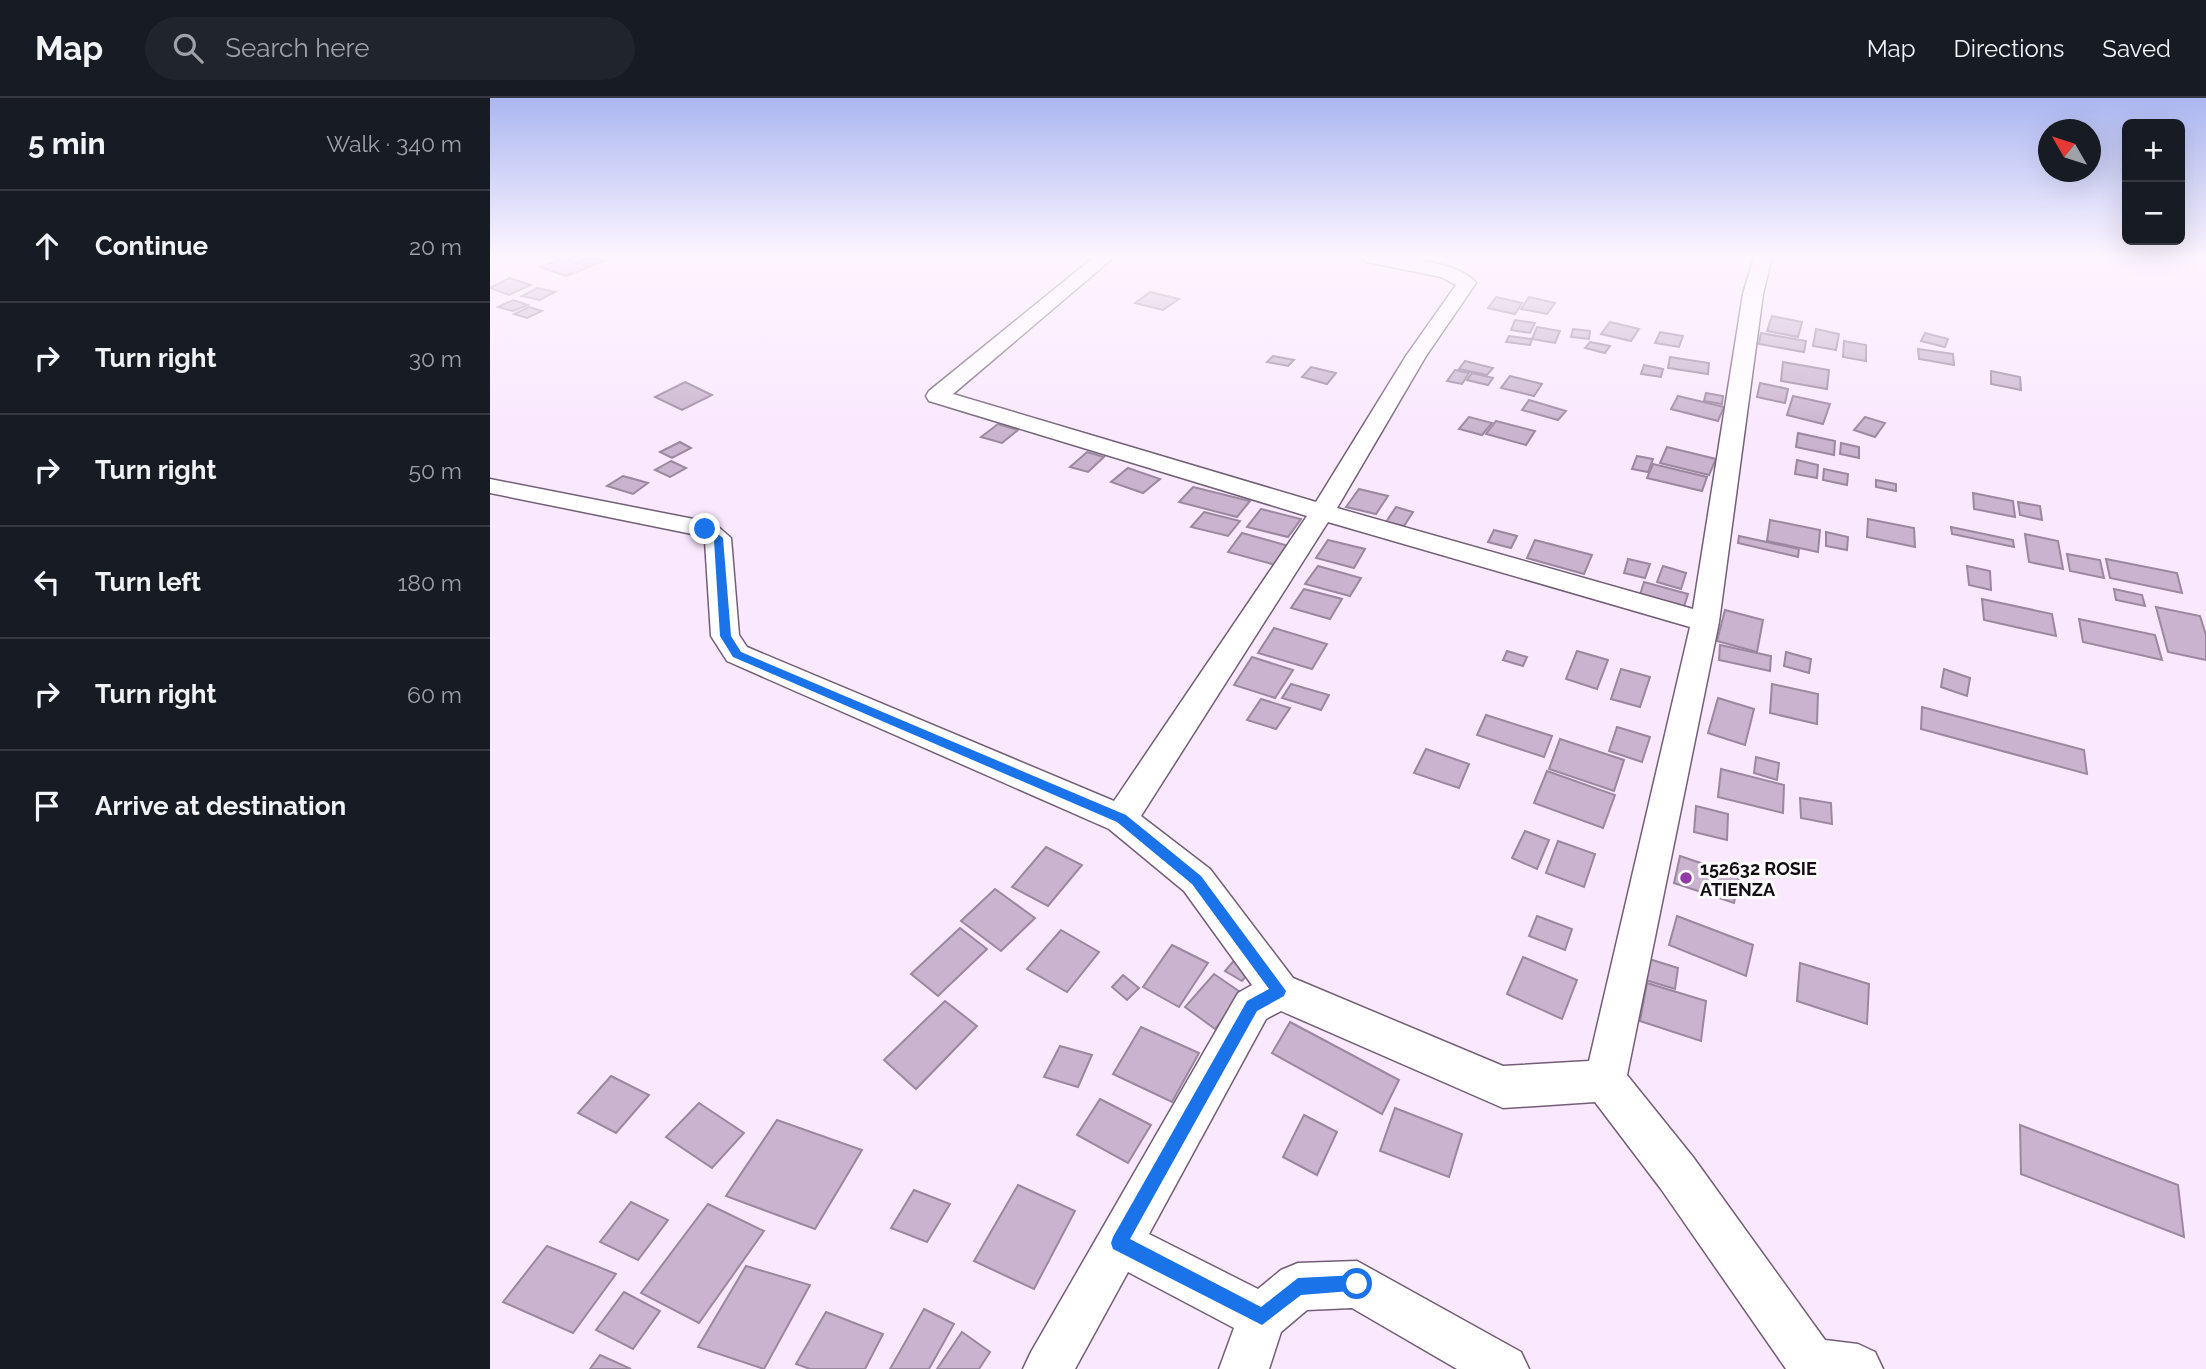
<!DOCTYPE html>
<html lang="en">
<head>
<meta charset="utf-8">
<style>
  :root { --surface:#171b24; --page:#20242c; --text:#f1f3f6; --muted:#9ea1a6; --line:#363941 }
  body { margin:0; font-family:Raleway,sans-serif; background:var(--page); color:var(--text) }
  .controls { position:absolute; right:21px; top:21px; display:grid; overflow:hidden; border-radius:10px; box-shadow:0 7px 28px #0002 }
  .controls button { width:63px; height:63px; display:grid; place-items:center; padding:0; border:0; border-bottom:2px solid var(--line); background:var(--surface); color:var(--text); font:35px sans-serif }
  .compass { position:absolute; left:1548px; top:21px; width:63px; height:63px; border-radius:50%; background:var(--surface); box-shadow:0 7px 28px #0002; rotate:309deg }
  .stop { position:absolute; width:21px; height:21px; margin:-16px; border:5px solid #1a73e8; border-radius:50%; background:#fff }
  .stop.end { background:#1a73e8; border-color:#fff; box-shadow:0 2px 7px #0008 }
  .list { margin:0; padding:0; list-style:none }
  h2 { display:flex; justify-content:space-between; align-items:center; height:91px; margin:0; padding:0 28px; font-size:30px }
  h2 small { font-size:23px; font-weight:400; color:var(--muted) }
  .list li { display:grid; grid-template-columns:46px 1fr auto; gap:21px; align-items:center; box-sizing:border-box; height:112px; padding:0 28px; border-top:2px solid var(--line) }
  .list b { display:block; font-size:26px; white-space:nowrap }
  .list em { font-size:23px; font-style:normal; color:var(--muted) }
  .icon { flex:none; width:38px; height:38px; fill:none; stroke:currentColor; stroke-width:2; stroke-linecap:round; stroke-linejoin:round }
  .map { position:relative; flex:none; width:1716px; height:1271px; overflow:hidden }
  header { display:flex; align-items:center; gap:42px; box-sizing:border-box; height:98px; padding:0 35px; background:var(--surface); border-bottom:2px solid var(--line) }
  header strong { font-size:33px }
  nav { display:flex; gap:38px; margin-inline-start:auto; font-size:24px }
  .search { width:490px; height:63px; background:var(--page); display:flex; align-items:center; gap:18px; box-sizing:border-box; padding:0 24px; border-radius:38px; color:var(--muted); font-size:26px }
  main { display:flex }
  aside { flex:1; background:var(--surface) }
  .map>svg:first-child { display:block }
</style>
</head>
<body>
<header>
<strong>Map</strong>
<div class="search"><svg class="icon" aria-label="search" viewBox="0 0 24 24"><circle cx="10" cy="10" r="6"/><path d="M15 15l6 6"/></svg>Search here</div>
<nav><a>Map</a><a>Directions</a><a>Saved</a></nav>
</header>
<main>
<aside>
<h2>5 min<small>Walk · 340 m</small></h2>
<ul class="list">
<li><svg class="icon" aria-label="ahead" viewBox="0 0 24 24"><path d="M12 20V5M6 11l6-6 6 6"/></svg><div><b>Continue</b></div><em>20 m</em></li>
<li><svg class="icon" aria-label="right" viewBox="0 0 24 24"><path d="M7 20v-9h11M14 6l5 5-5 5"/></svg><div><b>Turn right</b></div><em>30 m</em></li>
<li><svg class="icon" aria-label="right" viewBox="0 0 24 24"><path d="M7 20v-9h11M14 6l5 5-5 5"/></svg><div><b>Turn right</b></div><em>50 m</em></li>
<li><svg class="icon" aria-label="left" viewBox="0 0 24 24"><path d="M17 20v-9H6M10 6l-5 5 5 5"/></svg><div><b>Turn left</b></div><em>180 m</em></li>
<li><svg class="icon" aria-label="right" viewBox="0 0 24 24"><path d="M7 20v-9h11M14 6l5 5-5 5"/></svg><div><b>Turn right</b></div><em>60 m</em></li>
<li><svg class="icon" aria-label="arrive" viewBox="0 0 24 24"><path d="M6 21V4h12l-3 4 3 4H6"/></svg><div><b>Arrive at destination</b></div></li>
</ul>
</aside>
<div class="map">
<svg width="1716" height="1271" viewBox="0 0 1716 1271">
  <rect width="100%" height="100%" fill="#fae8fe"/>
  <!-- building -->
  <g fill="#c9b3ce" stroke="#9b87a0" stroke-width="2">
    <polygon points="100,159 106,159 115,163 100,168 89,163"/>
    <polygon points="73,160 99,169 76,178 50,169"/>
    <polygon points="19,180 41,187 19,197 0,190"/>
    <polygon points="47,190 65,194 50,202 32,198"/>
    <polygon points="660,194 689,201 673,212 645,205"/>
    <polygon points="1006,199 1032,205 1025,216 998,210"/>
    <polygon points="1039,199 1065,205 1057,216 1031,211"/>
    <polygon points="23,202 38,207 23,213 8,209"/>
    <polygon points="39,209 52,213 37,220 24,216"/>
    <polygon points="1282,218 1312,224 1308,239 1277,233"/>
    <polygon points="1025,222 1045,225 1040,235 1021,232"/>
    <polygon points="1120,224 1149,231 1141,243 1111,236"/>
    <polygon points="1047,229 1070,233 1065,245 1042,241"/>
    <polygon points="1083,231 1100,233 1099,241 1081,239"/>
    <polygon points="1326,231 1349,236 1346,252 1323,248"/>
    <polygon points="1170,234 1193,238 1189,249 1165,245"/>
    <polygon points="1271,235 1316,243 1314,254 1269,246"/>
    <polygon points="1435,235 1458,241 1455,249 1431,243"/>
    <polygon points="1019,238 1042,241 1040,247 1016,244"/>
    <polygon points="1354,243 1376,247 1376,263 1353,259"/>
    <polygon points="1100,244 1120,248 1115,255 1095,250"/>
    <polygon points="1428,251 1463,256 1464,267 1429,261"/>
    <polygon points="783,258 804,262 798,268 777,264"/>
    <polygon points="1180,259 1219,265 1218,276 1178,270"/>
    <polygon points="975,263 1003,270 997,277 969,271"/>
    <polygon points="1293,264 1339,272 1337,291 1291,283"/>
    <polygon points="1154,267 1173,271 1171,279 1151,276"/>
    <polygon points="821,269 846,275 837,286 812,279"/>
    <polygon points="965,272 979,275 972,286 957,283"/>
    <polygon points="1501,273 1530,279 1531,292 1501,286"/>
    <polygon points="982,275 1003,280 998,287 977,282"/>
    <polygon points="1020,278 1052,286 1044,298 1011,290"/>
    <polygon points="195,284 222,297 192,312 165,299"/>
    <polygon points="1270,285 1298,291 1295,305 1267,299"/>
    <polygon points="1216,295 1233,298 1232,306 1214,303"/>
    <polygon points="1188,298 1234,309 1228,323 1181,311"/>
    <polygon points="1303,298 1340,306 1333,326 1297,317"/>
    <polygon points="1039,302 1076,313 1068,322 1032,312"/>
    <polygon points="979,319 1002,325 992,337 969,331"/>
    <polygon points="1375,319 1395,325 1385,339 1364,332"/>
    <polygon points="1006,323 1045,333 1036,347 996,336"/>
    <polygon points="508,326 528,332 512,345 491,339"/>
    <polygon points="1308,335 1345,343 1344,357 1306,349"/>
    <polygon points="190,344 201,350 182,360 170,354"/>
    <polygon points="1351,345 1369,349 1369,360 1350,356"/>
    <polygon points="1177,349 1226,361 1219,377 1170,365"/>
    <polygon points="597,354 614,359 598,374 580,369"/>
    <polygon points="1147,358 1163,361 1158,374 1142,371"/>
    <polygon points="1307,362 1328,367 1327,380 1305,376"/>
    <polygon points="181,363 196,370 180,379 165,372"/>
    <polygon points="1163,366 1217,379 1212,393 1157,380"/>
    <polygon points="638,370 670,381 653,395 621,384"/>
    <polygon points="1334,371 1358,376 1357,387 1333,382"/>
    <polygon points="133,378 158,385 143,396 117,388"/>
    <polygon points="1386,382 1406,386 1406,393 1386,389"/>
    <polygon points="703,389 760,403 747,419 689,404"/>
    <polygon points="869,391 898,398 886,416 856,409"/>
    <polygon points="1483,395 1523,403 1525,419 1484,411"/>
    <polygon points="1528,404 1550,408 1552,422 1530,417"/>
    <polygon points="906,409 923,414 914,428 896,424"/>
    <polygon points="771,411 811,421 798,439 757,429"/>
    <polygon points="714,414 750,423 738,438 701,429"/>
    <polygon points="1378,421 1424,430 1425,449 1377,439"/>
    <polygon points="1280,422 1330,432 1328,454 1277,443"/>
    <polygon points="1461,429 1523,442 1524,449 1462,436"/>
    <polygon points="1004,432 1027,438 1021,450 998,444"/>
    <polygon points="1336,434 1358,439 1357,452 1336,448"/>
    <polygon points="752,435 806,450 793,469 738,454"/>
    <polygon points="1535,436 1568,443 1573,471 1539,464"/>
    <polygon points="1249,438 1309,451 1308,459 1248,445"/>
    <polygon points="838,442 875,451 864,470 826,460"/>
    <polygon points="1045,442 1102,457 1094,476 1037,460"/>
    <polygon points="1577,456 1610,462 1614,480 1580,473"/>
    <polygon points="1138,461 1160,466 1155,480 1134,475"/>
    <polygon points="1616,461 1687,475 1692,495 1620,480"/>
    <polygon points="828,468 871,480 860,498 815,486"/>
    <polygon points="1173,468 1196,475 1191,491 1167,484"/>
    <polygon points="1477,468 1500,473 1501,492 1479,487"/>
    <polygon points="1154,484 1198,496 1192,515 1148,503"/>
    <polygon points="814,491 852,501 840,521 801,510"/>
    <polygon points="1624,491 1652,497 1655,508 1626,502"/>
    <polygon points="1492,501 1562,516 1566,538 1494,522"/>
    <polygon points="1666,509 1710,518 1716,537 1716,562 1678,554"/>
    <polygon points="1235,512 1273,522 1267,554 1227,543"/>
    <polygon points="1589,521 1665,537 1672,562 1593,544"/>
    <polygon points="784,530 837,546 822,571 768,555"/>
    <polygon points="1230,547 1281,558 1280,573 1229,562"/>
    <polygon points="1017,553 1037,559 1033,568 1013,562"/>
    <polygon points="1087,553 1118,562 1107,591 1076,581"/>
    <polygon points="1296,554 1321,561 1319,575 1294,568"/>
    <polygon points="762,559 803,572 785,600 744,587"/>
    <polygon points="1131,571 1160,579 1150,609 1121,601"/>
    <polygon points="1454,571 1480,580 1477,598 1451,589"/>
    <polygon points="801,586 839,597 831,612 792,600"/>
    <polygon points="1282,586 1328,596 1327,626 1280,615"/>
    <polygon points="1228,600 1264,611 1255,647 1218,635"/>
    <polygon points="771,601 800,610 786,631 757,622"/>
    <polygon points="1432,609 1594,652 1597,676 1431,631"/>
    <polygon points="996,617 1062,638 1054,659 987,637"/>
    <polygon points="1127,629 1160,639 1152,664 1119,653"/>
    <polygon points="1070,641 1134,662 1124,693 1059,671"/>
    <polygon points="936,651 979,666 969,690 924,675"/>
    <polygon points="1266,659 1289,665 1287,682 1264,675"/>
    <polygon points="1231,671 1294,687 1293,715 1228,699"/>
    <polygon points="1057,673 1125,697 1113,730 1044,705"/>
    <polygon points="1310,700 1341,705 1342,726 1311,720"/>
    <polygon points="1206,708 1238,716 1237,742 1204,734"/>
    <polygon points="1035,733 1059,742 1047,771 1022,760"/>
    <polygon points="1068,743 1105,756 1094,789 1056,775"/>
    <polygon points="556,749 592,767 558,808 522,789"/>
    <polygon points="1190,758 1249,778 1244,805 1184,785"/>
    <polygon points="505,791 545,820 511,853 471,823"/>
    <polygon points="1047,818 1082,831 1075,852 1039,838"/>
    <polygon points="1187,818 1263,847 1256,878 1179,847"/>
    <polygon points="470,830 497,851 448,898 421,876"/>
    <polygon points="571,832 609,854 577,894 537,871"/>
    <polygon points="682,847 718,865 689,909 653,889"/>
    <polygon points="1033,859 1087,882 1072,921 1017,896"/>
    <polygon points="746,860 762,871 752,883 735,873"/>
    <polygon points="1156,860 1188,870 1185,891 1152,881"/>
    <polygon points="1310,865 1379,886 1377,926 1307,903"/>
    <polygon points="724,876 753,896 725,931 695,909"/>
    <polygon points="633,877 649,890 637,902 622,889"/>
    <polygon points="1157,885 1216,903 1211,943 1150,923"/>
    <polygon points="455,903 487,928 426,991 394,962"/>
    <polygon points="800,924 909,982 892,1016 782,955"/>
    <polygon points="651,929 709,955 682,1004 623,976"/>
    <polygon points="570,948 602,957 588,989 554,979"/>
    <polygon points="121,978 159,997 126,1035 88,1015"/>
    <polygon points="610,1001 661,1027 638,1065 587,1037"/>
    <polygon points="209,1005 254,1035 222,1070 176,1039"/>
    <polygon points="905,1010 972,1036 959,1079 890,1053"/>
    <polygon points="814,1017 847,1034 827,1077 793,1059"/>
    <polygon points="287,1022 372,1052 325,1131 236,1098"/>
    <polygon points="1530,1027 1688,1087 1694,1139 1531,1076"/>
    <polygon points="528,1087 585,1113 544,1191 484,1163"/>
    <polygon points="424,1092 460,1106 437,1144 401,1130"/>
    <polygon points="141,1104 178,1122 148,1162 110,1144"/>
    <polygon points="218,1106 274,1133 209,1225 151,1195"/>
    <polygon points="57,1148 126,1176 83,1235 13,1204"/>
    <polygon points="256,1168 320,1187 274,1271 208,1249"/>
    <polygon points="134,1194 170,1213 143,1251 106,1232"/>
    <polygon points="434,1211 464,1226 439,1271 400,1271"/>
    <polygon points="336,1214 393,1236 375,1271 320,1271 306,1266"/>
    <polygon points="472,1234 500,1254 489,1271 447,1271"/>
    <polygon points="110,1257 141,1271 100,1271"/>
  </g>
  <g fill="none" stroke-linecap="round" stroke-linejoin="round">
    <defs>
      <path id="minor" d="M 604,159 L 624,159 L 463,296 L 826,404 L 916,258 L 966,187 L 951,179 L 878,164 L 869,159 C 897,158 968,161 986,185 L 936,258 L 847,410 L 1203,511 L 1253,196 L 1264,159 L 1282,159 L 1273,196 L 1229,524 L 1137,977 L 1203,1059 L 1335,1242 L 1368,1246 L 1385,1254 L 1393,1271 L 1296,1271 L 1171,1091 L 1105,1004 L 1013,1010 L 791,913 L 776,921 L 659,1136 L 768,1191 L 791,1172 L 808,1165 L 867,1163 L 1031,1254 L 1039,1271 L 967,1271 L 862,1210 L 817,1212 L 791,1234 L 779,1271 L 729,1271 L 744,1230 L 638,1174 L 585,1271 L 533,1271 L 541,1254 L 748,895 L 762,887 L 694,793 L 619,731 L 237,563 L 221,538 L 215,443 L 207,437 L 0,395 L 0,381 L 224,425 L 241,440 L 249,537 L 257,549 L 624,703 L 817,418 L 439,303 L 436,298 L 439,293 ZM 838,424 L 1200,529 L 1099,963 L 1013,968 L 803,880 L 720,771 L 651,718 Z"/>
    </defs>
    <!-- minor casing -->
    <use href="#minor" stroke="#725f77" stroke-width="3"/>
    <!-- minor -->
    <use href="#minor" fill="#fff" fill-rule="evenodd"/>
  </g>
  <!-- sky -->
  <linearGradient id="sky" x2="0" y2="1"><stop stop-color="#abb7f1"/><stop offset="0.47" stop-color="#fdf5ff"/><stop offset="1" stop-color="#fdf5ff" stop-opacity="0"/></linearGradient>
  <rect width="1716" height="337" fill="url(#sky)"/>
  <!-- route -->
  <polygon fill="#1a73e8" points="212,429 219,429 233,440 241,538 251,554 636,717 711,778 796,893 794,898 767,913 640,1141 771,1209 808,1180 867,1177 873,1180 875,1186 873,1192 811,1197 772,1227 623,1151 621,1145 623,1139 757,903 779,891 702,786 627,724 243,559 230,538 224,442 212,433"/>
  <!-- markers -->
  <circle fill="#923aa6" stroke="#fcfcfc" stroke-width="2.5" cx="1196" cy="780" r="7"/>
  <g text-anchor="middle" dominant-baseline="central" stroke-width="6" stroke-linejoin="round" paint-order="stroke">
    <!-- poi labels -->
    <g font-size="18" font-weight="bold" fill="#140d16" stroke="#fcfcfc" text-anchor="start">
      <text x="1210" y="770">152632 ROSIE<tspan x="1210" dy="21">ATIENZA</tspan></text>
    </g>
  </g>
</svg>
<div class="controls">
<button>+</button>
<button>−</button>
</div>
<svg class="compass" viewBox="-18 -18 36 36"><path d="M0-13l5 13h-10z" fill="#e53935"/><path d="M0 13l5-13h-10z" fill="#9ea1a6"/></svg>
<div class="stop" style="left:867px;top:1186px"></div>
<div class="stop end" style="left:215px;top:431px"></div>
</div>
</main>
</body>
</html>
